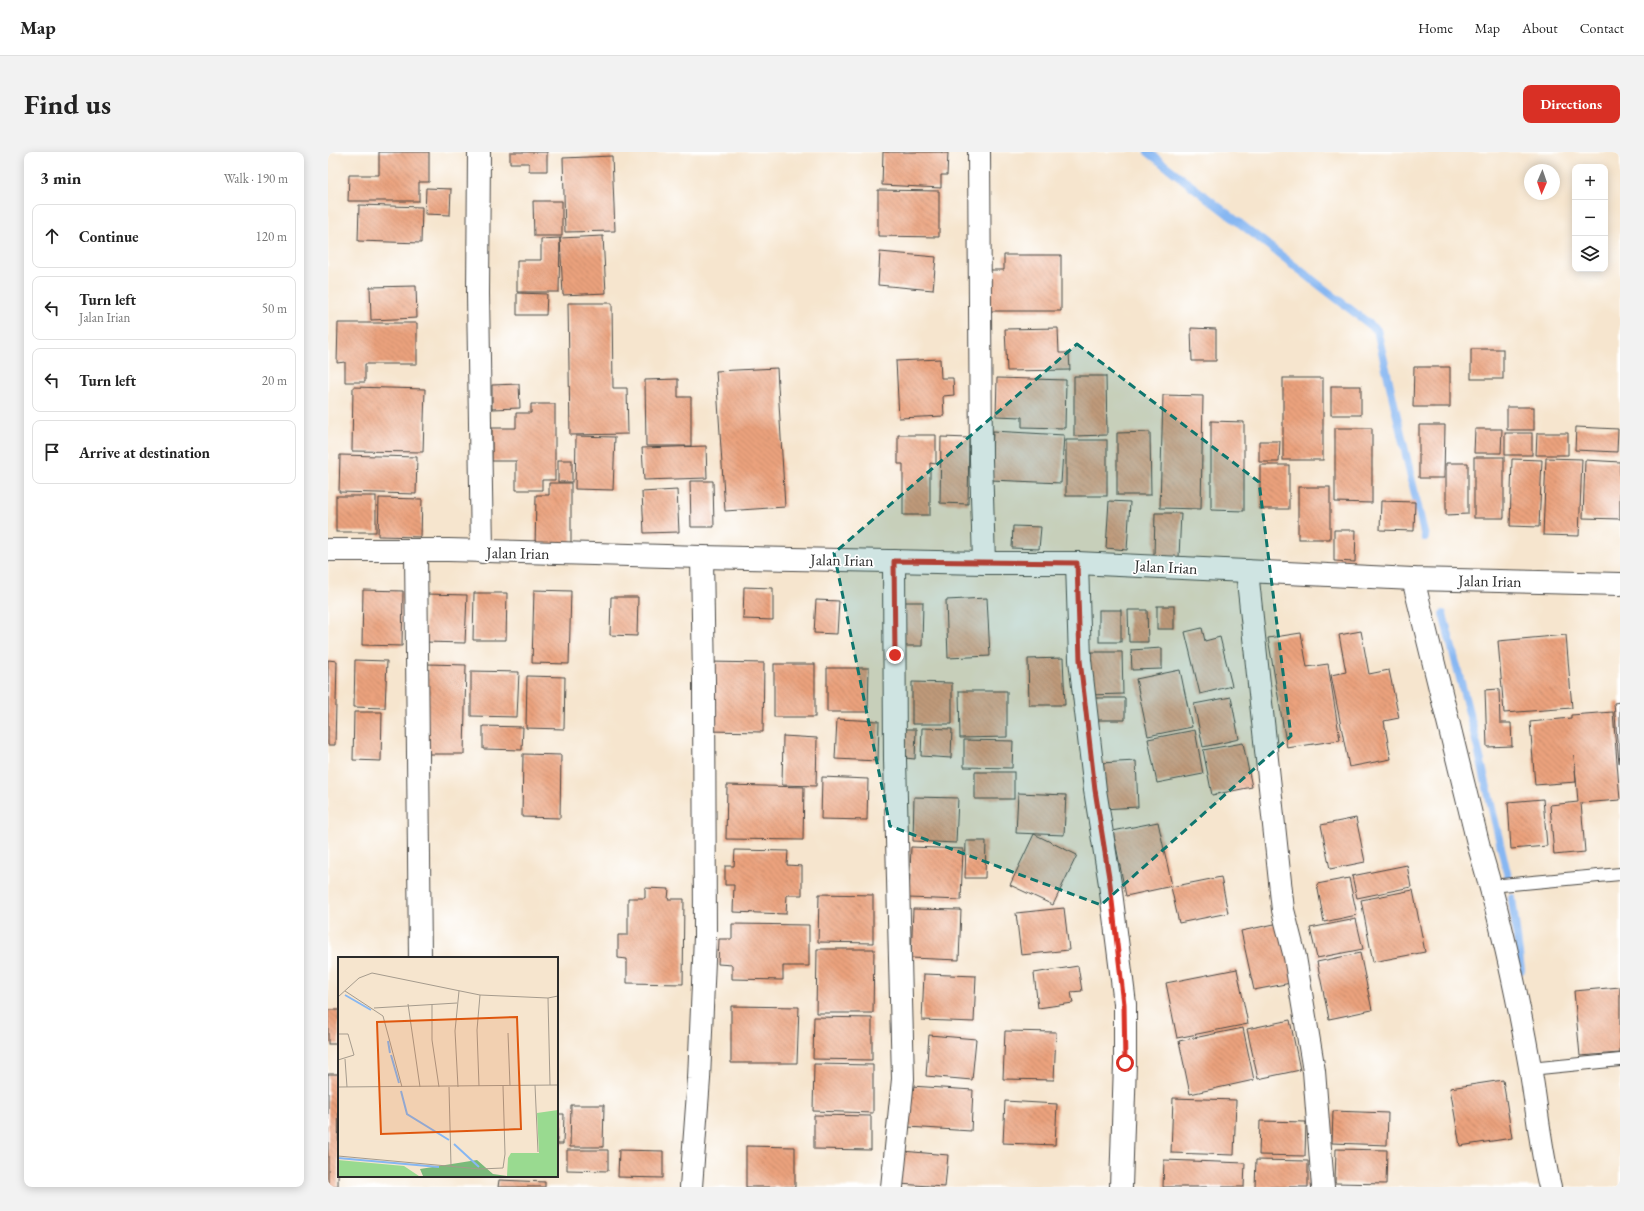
<!DOCTYPE html>
<html lang="en">
<head>
<meta charset="utf-8">
<style>
  :root { --surface:#fff; --page:#f2f2f2; --text:#222; --muted:#767676; --line:#e0e0e0; --accent:#d93025 }
  body { margin:0; font-family:"EB Garamond",serif; background:var(--page); color:var(--text) }
  .controls { position:absolute; right:12px; top:12px; display:grid; overflow:hidden; border-radius:8px; box-shadow:0 2px 10px #0003 }
  .controls button { width:36px; height:36px; display:grid; place-items:center; padding:0; border:0; border-bottom:1px solid var(--line); background:var(--surface); color:var(--text); font:20px sans-serif }
  .compass { position:absolute; left:1196px; top:12px; width:36px; height:36px; border-radius:50%; background:var(--surface); box-shadow:0 2px 10px #0003; rotate:182deg }
  .stop { position:absolute; width:12px; height:12px; margin:-9px; border:3px solid #d93025; border-radius:50%; background:#fff }
  .stop.end { background:#d93025; border-color:#fff; box-shadow:0 1px 4px #0008 }
  .list { margin:0; padding:0; list-style:none }
  h2 { display:flex; justify-content:space-between; align-items:center; height:52px; margin:0; padding:0 16px; font-size:17px }
  h2 small { font-size:13px; font-weight:400; color:var(--muted) }
  .list li { display:grid; grid-template-columns:26px 1fr auto; gap:12px; align-items:center; box-sizing:border-box; height:64px; margin:0 8px 8px; padding:0 8px; border:1px solid var(--line); border-radius:8px }
  .list b { display:block; font-size:15px; white-space:nowrap }
  .list p { margin:0; font-size:13px; white-space:nowrap; color:var(--muted) }
  .list em { font-size:13px; font-style:normal; color:var(--muted) }
  .icon { flex:none; width:22px; height:22px; fill:none; stroke:currentColor; stroke-width:2; stroke-linecap:round; stroke-linejoin:round }
  .map { position:relative; flex:none; width:1292px; height:1035px; overflow:hidden; border-radius:8px }
  header { display:flex; align-items:center; gap:24px; box-sizing:border-box; height:56px; padding:0 20px; background:var(--surface); border-bottom:1px solid var(--line) }
  header strong { font-size:19px }
  nav { display:flex; gap:22px; margin-inline-start:auto; font-size:14px }
  .intro { display:flex; align-items:center; justify-content:space-between; box-sizing:border-box; height:96px; padding:0 24px }
  h1 { margin:0; font-size:28px }
  .button { padding:10px 18px; border-radius:8px; background:var(--accent); color:#fff; font-size:14px; font-weight:700 }
  main { display:flex; gap:24px; padding:0 24px }
  aside { flex:1; background:var(--surface); border-radius:8px; box-shadow:0 2px 10px #0003 }
  .map>svg:first-child { display:block }
</style>
</head>
<body>
<header>
<strong>Map</strong>
<nav><a>Home</a><a>Map</a><a>About</a><a>Contact</a></nav>
</header>
<div class="intro"><h1>Find us</h1><a class="button">Directions</a></div>
<main>
<aside>
<h2>3 min<small>Walk · 190 m</small></h2>
<ul class="list">
<li><svg class="icon" aria-label="ahead" viewBox="0 0 24 24"><path d="M12 20V5M6 11l6-6 6 6"/></svg><div><b>Continue</b></div><em>120 m</em></li>
<li><svg class="icon" aria-label="left" viewBox="0 0 24 24"><path d="M17 20v-9H6M10 6l-5 5 5 5"/></svg><div><b>Turn left</b><p>Jalan Irian</p></div><em>50 m</em></li>
<li><svg class="icon" aria-label="left" viewBox="0 0 24 24"><path d="M17 20v-9H6M10 6l-5 5 5 5"/></svg><div><b>Turn left</b></div><em>20 m</em></li>
<li><svg class="icon" aria-label="arrive" viewBox="0 0 24 24"><path d="M6 21V4h12l-3 4 3 4H6"/></svg><div><b>Arrive at destination</b></div></li>
</ul>
</aside>
<div class="map">
<svg width="1292" height="1035" viewBox="0 0 1292 1035">
  <defs>
    <pattern id="building-back-hatch" width="6" height="6" patternUnits="userSpaceOnUse"><rect width="6" height="6" fill="#eba27d"/><path d="M-1 5l2 2M0 0l6 6M5-1l2 2" fill="none" stroke="#bf8467"/></pattern>
  </defs>
  <rect width="100%" height="100%" fill="#fff"/>
  <filter id="ink" filterUnits="userSpaceOnUse"><feTurbulence type="fractalNoise" baseFrequency=".025" numOctaves="2"/><feDisplacementMap in="SourceGraphic" scale="8" xChannelSelector="R" yChannelSelector="G"/><feConvolveMatrix kernelMatrix="1 2 1 2 8 2 1 2 1" color-interpolation-filters="sRGB"/></filter>
  <filter id="wash" filterUnits="userSpaceOnUse"><feTurbulence type="fractalNoise" baseFrequency=".012" numOctaves="4" result="noise"/><feDisplacementMap in="SourceGraphic" scale="16" xChannelSelector="R" yChannelSelector="G"/><feGaussianBlur stdDeviation="0.9" result="paint"/><feColorMatrix in="noise" values="0 0 0 0 0 0 0 0 0 0 0 0 0 0 0 0 0 1.4 0 .05"/><feComposite in="paint" operator="in"/></filter>
  <g filter="url(#wash)">
    <rect width="100%" height="100%" fill="#f6e5ce"/>
    <g fill="none" stroke-linecap="round" stroke-linejoin="round">
      <!-- stream -->
      <g stroke="#87b7f2" stroke-width="8">
        <polyline points="820,0 1049,178 1097,385"/>
        <polyline points="1115,462 1145,576 1180,725"/>
        <polyline points="1184,746 1193,818"/>
      </g>
    </g>
    <g id="blocks">
      <!-- building -->
      <g fill="url(#building-back-hatch)">
        <polygon points="51,0 101,0 101,30 91,30 91,49 20,49 21,23 51,23"/>
        <polygon points="182,0 219,0 219,19 201,19 201,11 182,11"/>
        <polygon points="555,0 614,0 614,1 620,1 619,23 613,23 613,36 554,33"/>
        <polygon points="284,4 287,79 237,80 235,6"/>
        <polygon points="98,36 123,37 122,63 97,62"/>
        <polygon points="550,38 611,39 611,85 550,84"/>
        <polygon points="205,49 234,49 234,84 206,84"/>
        <polygon points="31,53 94,55 93,91 30,89"/>
        <polygon points="275,84 278,141 235,143 232,86"/>
        <polygon points="232,86 231,140 189,140 189,108 213,108 213,87"/>
        <polygon points="552,100 608,105 605,138 550,133"/>
        <polygon points="676,103 733,103 733,159 661,159 661,118 676,118"/>
        <polygon points="88,134 89,166 43,168 42,135"/>
        <polygon points="189,141 219,142 218,163 189,163"/>
        <polygon points="240,151 284,151 285,236 299,236 300,282 242,283"/>
        <polygon points="10,171 89,171 89,212 37,212 37,230 17,230 17,210 9,211"/>
        <polygon points="730,176 731,201 741,201 742,218 679,219 677,177"/>
        <polygon points="863,176 888,177 888,209 864,209"/>
        <rect x="1143" y="197" width="32" height="30"/>
        <polygon points="612,207 613,226 625,226 626,243 615,244 616,264 571,266 568,209"/>
        <polygon points="1086,215 1122,215 1122,255 1085,255"/>
        <polygon points="449,216 457,355 397,359 388,219"/>
        <polygon points="746,224 778,224 779,283 746,284"/>
        <polygon points="669,226 738,228 737,276 694,275 694,265 668,264"/>
        <rect x="955" y="226" width="40" height="82"/>
        <polygon points="350,227 350,245 363,245 363,294 318,294 317,228"/>
        <polygon points="191,232 192,256 164,257 164,233"/>
        <rect x="1003" y="234" width="30" height="29"/>
        <polygon points="25,235 97,237 95,300 24,299"/>
        <polygon points="835,243 875,244 873,357 832,356"/>
        <polygon points="203,252 227,252 227,328 214,328 214,338 188,338 188,309 164,309 164,276 188,276 188,261 203,261"/>
        <rect x="1179" y="255" width="27" height="23"/>
        <polygon points="883,269 916,270 916,359 883,358"/>
        <polygon points="1091,273 1117,273 1116,326 1091,326"/>
        <polygon points="1248,275 1290,277 1289,300 1247,298"/>
        <polygon points="1007,276 1044,276 1044,351 1007,350"/>
        <polygon points="1147,277 1174,277 1173,301 1146,301"/>
        <polygon points="665,279 736,283 733,331 663,328"/>
        <polygon points="822,280 823,343 789,343 789,281"/>
        <rect x="1177" y="281" width="27" height="22"/>
        <polygon points="1209,281 1240,281 1240,303 1208,303"/>
        <polygon points="570,283 608,283 608,312 602,311 602,363 575,363 575,312 570,312"/>
        <polygon points="248,284 287,285 285,338 247,337"/>
        <polygon points="613,285 641,286 640,352 612,351"/>
        <rect x="738" y="288" width="41" height="56"/>
        <polygon points="931,289 952,289 951,310 931,310"/>
        <polygon points="378,294 379,326 316,328 314,296"/>
        <polygon points="12,303 89,305 88,342 11,340"/>
        <rect x="1146" y="305" width="30" height="61"/>
        <polygon points="1218,306 1254,307 1251,384 1215,383"/>
        <polygon points="1184,307 1214,308 1211,375 1182,374"/>
        <rect x="230" y="308" width="14" height="22"/>
        <polygon points="1257,308 1292,310 1292,367 1255,366"/>
        <polygon points="1118,311 1140,311 1140,362 1118,363"/>
        <rect x="932" y="313" width="29" height="44"/>
        <polygon points="362,329 385,329 386,375 363,375"/>
        <polygon points="221,331 243,331 243,399 207,398 208,343 221,343"/>
        <rect x="970" y="335" width="32" height="52"/>
        <polygon points="349,338 351,380 316,381 314,340"/>
        <rect x="8" y="344" width="40" height="36"/>
        <polygon points="51,346 94,347 93,385 50,384"/>
        <polygon points="781,349 802,350 799,398 778,396"/>
        <polygon points="1053,349 1087,350 1086,379 1052,378"/>
        <polygon points="827,361 853,361 851,405 826,404"/>
        <polygon points="685,374 713,375 711,397 684,396"/>
        <polygon points="1006,378 1028,378 1027,410 1006,409"/>
        <polygon points="416,435 445,436 445,468 415,467"/>
        <polygon points="35,438 75,439 74,494 34,493"/>
        <polygon points="206,438 243,439 241,512 204,511"/>
        <polygon points="146,441 179,441 178,488 145,488"/>
        <polygon points="98,442 139,443 137,491 97,490"/>
        <polygon points="283,445 310,445 309,484 282,483"/>
        <polygon points="659,446 662,504 620,506 618,448"/>
        <polygon points="488,448 511,449 509,482 486,481"/>
        <polygon points="570,450 595,450 594,494 570,494"/>
        <rect x="829" y="454" width="17" height="23"/>
        <rect x="771" y="458" width="22" height="32"/>
        <polygon points="800,458 819,458 820,490 801,490"/>
        <polygon points="874,476 877,489 892,485 904,534 872,542 857,480"/>
        <polygon points="1033,479 1041,522 1061,518 1071,566 1056,569 1063,607 1021,615 1003,523 1018,520 1011,483"/>
        <polygon points="973,481 979,515 1000,512 1012,588 959,596 940,486"/>
        <polygon points="1238,483 1244,556 1176,561 1170,489"/>
        <polygon points="834,496 834,517 804,518 803,498"/>
        <polygon points="761,500 794,500 795,542 761,543"/>
        <polygon points="735,506 737,553 701,553 700,507"/>
        <polygon points="0,508 9,509 7,593 0,593"/>
        <polygon points="27,508 59,509 57,556 26,555"/>
        <polygon points="381,510 436,511 435,580 380,579"/>
        <polygon points="100,512 138,513 136,602 98,602"/>
        <rect x="446" y="512" width="41" height="53"/>
        <polygon points="499,516 541,516 540,560 499,560"/>
        <polygon points="852,518 864,575 820,584 808,527"/>
        <polygon points="143,519 191,520 189,565 143,564"/>
        <polygon points="199,524 237,525 236,577 198,576"/>
        <polygon points="584,530 624,531 624,572 584,572"/>
        <polygon points="1171,537 1172,571 1183,571 1184,594 1159,595 1157,538"/>
        <polygon points="631,539 679,539 679,585 632,586"/>
        <polygon points="903,545 911,587 875,595 866,552"/>
        <polygon points="762,546 797,546 797,568 761,568"/>
        <polygon points="1292,550 1292,611 1291,611 1286,551"/>
        <polygon points="26,560 54,560 53,609 25,608"/>
        <polygon points="1285,560 1292,648 1253,651 1257,700 1226,703 1222,653 1250,650 1246,603 1248,630 1207,633 1202,570 1243,566 1243,563"/>
        <polygon points="509,567 551,569 550,609 507,607"/>
        <polygon points="155,574 195,575 194,598 155,597"/>
        <polygon points="594,576 624,577 623,606 593,604"/>
        <polygon points="577,577 588,577 587,607 577,606"/>
        <polygon points="867,578 875,622 829,631 820,587"/>
        <polygon points="455,584 489,586 488,634 454,633"/>
        <polygon points="636,588 685,589 684,616 636,615"/>
        <polygon points="915,591 924,635 884,643 875,598"/>
        <polygon points="195,602 233,603 232,666 194,665"/>
        <polygon points="808,609 810,655 774,657 772,611"/>
        <rect x="647" y="620" width="39" height="27"/>
        <polygon points="494,625 540,627 539,668 493,667"/>
        <polygon points="399,633 476,635 475,688 398,687"/>
        <polygon points="690,641 738,643 736,683 688,681"/>
        <polygon points="586,645 630,646 628,691 585,689"/>
        <polygon points="1215,647 1219,694 1183,697 1180,650"/>
        <polygon points="1028,666 1037,710 1002,717 993,673"/>
        <polygon points="830,670 844,734 798,744 785,679"/>
        <polygon points="706,682 749,703 725,753 682,733"/>
        <polygon points="638,689 658,689 657,726 637,726"/>
        <polygon points="583,695 635,697 633,748 581,746"/>
        <polygon points="407,698 460,699 459,713 474,714 474,743 459,743 458,762 405,760 406,733 397,733 397,714 406,714"/>
        <polygon points="1079,713 1083,735 1029,746 1024,724"/>
        <polygon points="893,725 900,761 851,771 843,735"/>
        <polygon points="1021,726 1029,763 996,770 989,732"/>
        <polygon points="317,736 341,737 340,747 356,747 355,832 299,831 299,807 290,806 290,783 300,783 300,746 317,746"/>
        <polygon points="1085,738 1097,800 1045,810 1033,748"/>
        <polygon points="491,742 545,743 545,791 490,790"/>
        <polygon points="736,756 741,798 693,803 688,761"/>
        <polygon points="585,757 633,758 631,808 583,806"/>
        <polygon points="1028,767 1035,797 989,806 982,776"/>
        <polygon points="956,770 968,830 926,838 913,779"/>
        <polygon points="404,772 481,773 481,814 455,814 455,828 404,827 404,813 390,812 391,787 404,787"/>
        <polygon points="489,797 546,797 545,861 488,861"/>
        <polygon points="1032,801 1044,858 1001,867 989,810"/>
        <polygon points="750,814 754,839 743,840 745,851 710,856 706,821"/>
        <polygon points="909,817 920,872 849,886 838,831"/>
        <polygon points="596,822 648,824 646,870 594,868"/>
        <polygon points="1292,835 1292,901 1252,904 1246,839"/>
        <polygon points="403,854 471,855 469,911 403,911"/>
        <rect x="0" y="858" width="11" height="34"/>
        <polygon points="486,865 544,866 544,908 485,907"/>
        <polygon points="962,868 972,918 930,927 919,877"/>
        <polygon points="915,876 926,928 862,942 851,889"/>
        <polygon points="677,879 728,880 726,928 675,927"/>
        <polygon points="601,883 648,887 644,928 598,924"/>
        <polygon points="486,912 545,913 545,961 485,959"/>
        <polygon points="0,922 11,922 10,1035 0,1035"/>
        <polygon points="1175,928 1184,986 1132,994 1122,936"/>
        <polygon points="583,934 645,938 643,979 580,975"/>
        <polygon points="845,946 908,948 906,1003 843,1001"/>
        <polygon points="677,949 729,952 727,993 675,991"/>
        <polygon points="243,953 276,953 275,995 242,995"/>
        <polygon points="1005,959 1060,961 1059,993 1004,991"/>
        <polygon points="229,962 236,962 235,992 229,992"/>
        <polygon points="486,963 543,964 543,998 486,997"/>
        <polygon points="932,969 978,970 977,1004 931,1003"/>
        <polygon points="418,994 467,995 467,1035 418,1035"/>
        <polygon points="1008,997 1059,998 1058,1032 1007,1031"/>
        <polygon points="239,998 280,998 280,1019 239,1018"/>
        <polygon points="291,998 335,999 335,1026 290,1025"/>
        <polygon points="574,999 620,1003 617,1035 571,1032"/>
        <polygon points="836,1008 917,1011 916,1035 835,1035"/>
        <polygon points="928,1008 980,1009 980,1035 927,1035"/>
        <polygon points="171,1028 217,1030 217,1035 170,1035"/>
      </g>
    </g>
  </g>
  <g filter="url(#ink)">
    <use href="#blocks" fill-opacity="0" stroke="#494743" stroke-width="1"/>
    <g fill="none" stroke-linecap="round" stroke-linejoin="round">
      <defs>
        <g id="lane">
          <polyline points="1163,734 1292,722"/>
          <polyline points="1202,917 1292,908"/>
        </g>
        <g id="street">
          <polyline points="151,0 150,142 154,400"/>
          <polyline points="651,0 653,308 656,411"/>
          <polyline points="88,399 92,806"/>
          <polyline points="749,411 752,508 767,638 782,732 797,852 797,911 793,1035"/>
          <polyline points="919,419 955,758 967,805 986,919 995,1035"/>
          <path d="M 1085,427 L 1151,695 C 1173,767 1189,841 1202,915 C 1209,955 1212,995 1222,1035"/>
          <polyline points="363,1035 371,927 377,784 376,529 374,405"/>
          <polyline points="564,1035 575,927 567,607 566,409"/>
        </g>
        <polyline id="primary" points="0,398 120,398 374,405 656,411 749,411 1085,427 1292,432"/>
      </defs>
      <!-- lane casing -->
      <use href="#lane" stroke="#494743" stroke-width="14"/>
      <!-- street casing -->
      <use href="#street" stroke="#494743" stroke-width="24"/>
      <!-- primary casing -->
      <use href="#primary" stroke="#494743" stroke-width="24"/>
      <!-- lane -->
      <use href="#lane" stroke="#fff" stroke-width="12"/>
      <!-- street -->
      <use href="#street" stroke="#fff" stroke-width="22"/>
      <!-- primary -->
      <use href="#primary" stroke="#fff" stroke-width="22"/>
    </g>
  </g>
  <g fill="none" stroke-linecap="round" stroke-linejoin="round" filter="url(#ink)">
    <!-- route -->
    <polyline stroke="#d93025" stroke-width="5" points="567,503 566,409 749,411 752,508 767,638 782,732 796,852 797,911"/>
  </g>
  <!-- marked area -->
  <path fill="#0f766e" fill-opacity="0.2" stroke="#0f766e" stroke-width="3" stroke-dasharray="8 5" stroke-linejoin="round" d="M 749,192 L 931,330 L 963,584 L 773,753 L 562,674 L 506,401 Z"/>
  <g text-anchor="middle" dominant-baseline="central" stroke-width="3.5" stroke-linejoin="round" paint-order="stroke">
    <!-- street labels -->
    <g font-size="16" fill="#2b2b2b" stroke="#fff">
      <text transform="translate(190 401) rotate(1)">Jalan Irian</text>
      <text transform="translate(514 408) rotate(1)">Jalan Irian</text>
      <text transform="translate(838 415) rotate(3)">Jalan Irian</text>
      <text transform="translate(1162 429) rotate(1)">Jalan Irian</text>
    </g>
  </g>
  <!-- overview -->
  <g transform="translate(10 805)">
    <rect width="220" height="220" fill="#f6e5ce"/>
    <path d="M 139,203 L 155,217 L 169,219 L 85,219 L 82,212 Z" fill="#7aba7a"/>
    <path d="M 220,153 L 220,219 L 169,219 L 170,201 L 173,196 L 201,196 L 199,156 ZM 0,203 L 66,209 L 81,219 L 0,219 Z" fill="#99da90"/>
    <path fill="none" stroke="#87b7f2" stroke-width="2" d="M 7,38 L 33,53M 50,84 L 52,96M 53,98 L 61,126M 63,134 L 69,157 L 111,183M 116,187 L 141,210M 0,201 L 101,210"/>
    <path fill="none" stroke="#a59b8d" stroke-width="1" d="M 7,34 L 45,59 L 64,130M 0,40 L 21,21 L 34,16 L 142,38 L 210,41 L 220,39M 210,41 L 212,128M 70,47 L 82,130M 94,47 L 94,83 L 101,130M 36,51 L 119,46M 170,76 L 172,129M 0,77 L 10,77 L 16,98 L 0,103M 7,102 L 9,130M 197,128 L 200,195M 141,129 L 139,73 L 142,38M 0,130 L 220,128M 111,130 L 113,209M 120,130 L 117,74 L 121,34M 0,199 L 142,212 L 165,211 L 167,197 L 165,129"/>
    <path fill="#df570e" fill-opacity="0.15" stroke="#df570e" stroke-width="2" d="M 179,60 L 183,172 L 43,177 L 39,65 Z"/>
    <rect width="220" height="220" fill="none" stroke="#2b2b2b" stroke-width="2"/>
  </g>
</svg>
<div class="controls">
<button>+</button>
<button>−</button>
<button><svg class="icon" aria-label="layers" viewBox="0 0 24 24"><path d="M12 4l9 5-9 5-9-5zM3 14l9 5 9-5"/></svg></button>
</div>
<svg class="compass" viewBox="-18 -18 36 36"><path d="M0-13l5 13h-10z" fill="#e53935"/><path d="M0 13l5-13h-10z" fill="#767676"/></svg>
<div class="stop" style="left:797px;top:911px"></div>
<div class="stop end" style="left:567px;top:503px"></div>
</div>
</main>
</body>
</html>
